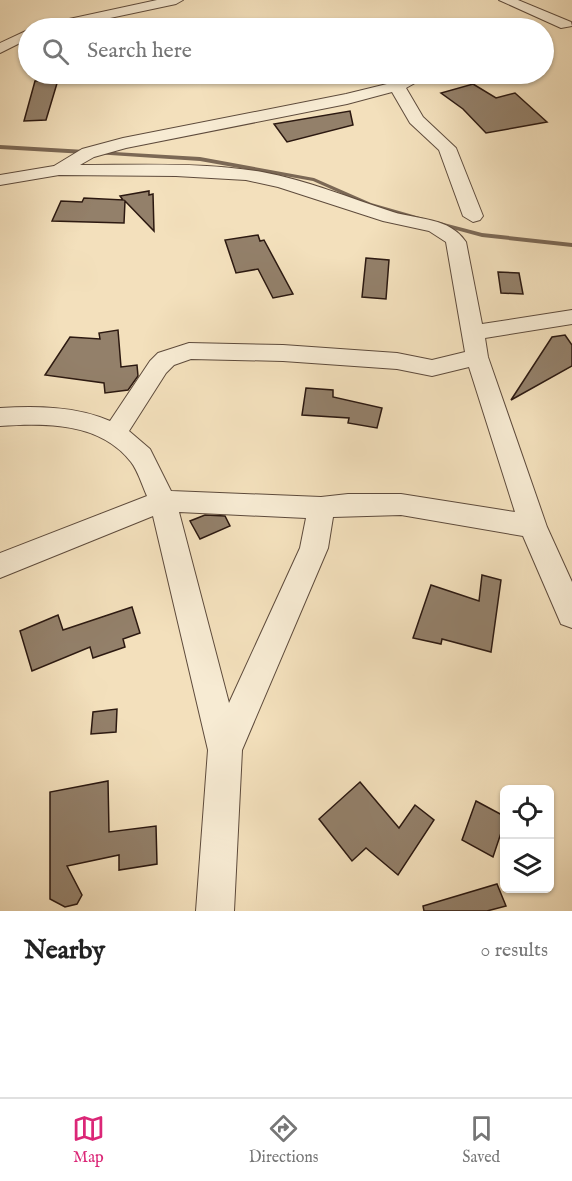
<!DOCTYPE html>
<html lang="en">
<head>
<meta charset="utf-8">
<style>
  :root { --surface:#fff; --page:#f2f2f2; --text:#222; --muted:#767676; --line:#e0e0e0; --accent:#db2777 }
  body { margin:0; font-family:"IM FELL English",serif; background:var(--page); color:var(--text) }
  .controls { position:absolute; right:18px; bottom:18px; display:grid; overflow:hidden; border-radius:9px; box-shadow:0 2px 4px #0004 }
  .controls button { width:54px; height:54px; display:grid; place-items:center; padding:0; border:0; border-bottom:2px solid var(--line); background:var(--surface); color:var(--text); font:30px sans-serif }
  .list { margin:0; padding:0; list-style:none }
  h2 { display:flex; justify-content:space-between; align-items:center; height:78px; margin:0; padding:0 24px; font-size:26px }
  h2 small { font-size:20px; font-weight:400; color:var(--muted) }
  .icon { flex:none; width:33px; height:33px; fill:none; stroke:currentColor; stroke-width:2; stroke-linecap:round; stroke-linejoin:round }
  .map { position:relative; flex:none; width:572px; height:911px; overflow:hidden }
  .search { position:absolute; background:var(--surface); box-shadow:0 2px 4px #0004; left:18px; right:18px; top:18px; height:66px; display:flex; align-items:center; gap:15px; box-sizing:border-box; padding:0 21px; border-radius:33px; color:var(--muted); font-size:22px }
  .sheet { height:186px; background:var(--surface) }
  nav { display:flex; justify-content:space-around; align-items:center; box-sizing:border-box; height:84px; border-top:2px solid var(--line); background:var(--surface); font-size:16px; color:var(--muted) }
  nav a { display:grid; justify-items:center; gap:3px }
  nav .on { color:var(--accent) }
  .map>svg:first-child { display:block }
</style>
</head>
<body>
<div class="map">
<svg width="572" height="911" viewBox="0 0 572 911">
  <rect width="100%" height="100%" fill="#f3e0bc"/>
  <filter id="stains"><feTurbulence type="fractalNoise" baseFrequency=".00333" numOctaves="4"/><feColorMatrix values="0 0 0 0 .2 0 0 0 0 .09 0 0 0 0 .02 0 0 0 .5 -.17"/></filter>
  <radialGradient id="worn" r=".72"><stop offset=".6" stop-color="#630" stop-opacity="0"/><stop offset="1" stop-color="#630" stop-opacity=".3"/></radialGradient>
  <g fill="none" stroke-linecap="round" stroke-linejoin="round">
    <!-- stream -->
    <g fill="#7b6855" fill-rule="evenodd">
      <polygon points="0,145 85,150 88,152 85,154 0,149"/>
      <polygon points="97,151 200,157 314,178 371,203 427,219 424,221 367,205 313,181 200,161 95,154 95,152"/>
      <polygon points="436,221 482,233 572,243 572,247 482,237 434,224 434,222"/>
    </g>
  </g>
  <!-- building -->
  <g fill="#93806a" stroke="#2c1911" stroke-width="1.5">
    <polygon points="58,80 46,120 24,121 35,81"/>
    <polygon points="473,84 496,98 515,93 547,122 486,133 463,109 441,93"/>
    <polygon points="350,111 353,125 287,142 274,124"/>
    <polygon points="149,191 149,195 153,194 154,231 125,201 124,223 52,221 61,201 82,202 84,198 123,200 120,196"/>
    <polygon points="258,235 260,241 264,240 293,294 273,298 258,269 236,273 225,240"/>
    <polygon points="366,258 389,260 386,299 362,297"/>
    <polygon points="498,272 519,273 523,294 501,293"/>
    <polygon points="118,330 121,367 137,365 138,376 128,390 105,393 104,383 45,375 70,337 100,339 99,333"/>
    <polygon points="565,335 572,345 572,366 511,400 552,337"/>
    <polygon points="306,388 333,390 333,397 382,408 377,428 348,423 349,418 302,415"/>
    <polygon points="205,515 225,516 230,526 200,539 190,521"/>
    <polygon points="482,575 501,580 491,652 442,639 441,644 413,638 431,585 479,601"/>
    <polygon points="132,607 140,633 123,639 125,647 93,658 90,647 32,671 20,631 58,615 63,630"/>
    <polygon points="117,709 116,732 91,734 93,712"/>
    <polygon points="108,781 109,832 156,826 157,864 119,870 119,855 67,866 82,895 77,904 65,907 50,899 50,792"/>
    <polygon points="360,782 399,828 415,805 434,820 398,875 366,848 352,861 319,819"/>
    <polygon points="476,801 504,816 504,824 493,857 462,840"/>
    <polygon points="497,884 506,906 487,911 424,911 423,906"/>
  </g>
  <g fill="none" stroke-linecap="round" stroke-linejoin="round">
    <defs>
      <g id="minor">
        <polygon points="157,0 183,0 176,4 63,28 39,28 46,24"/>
        <polygon points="499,0 518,0 571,22 572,26 561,28"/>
        <polygon points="28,30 28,39 0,53 0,43"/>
        <path d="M 412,74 L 431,74 L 406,88 L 423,117 L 456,148 L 483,216 L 480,220 L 473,222 L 463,216 L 439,150 L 410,123 L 392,92 L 347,104 L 126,148 L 94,157 L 80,165 C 141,165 202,162 262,172 C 307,180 349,198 393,212 C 419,220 449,217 466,242 L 482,324 L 572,310 L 572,324 L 485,338 L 488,357 L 547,527 L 572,582 L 572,628 L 561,624 L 523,536 L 401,515 L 333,517 L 328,548 L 242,750 L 234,911 L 196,911 L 208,750 L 153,516 L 0,578 L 0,553 L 147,496 C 142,485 138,471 131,462 C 100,422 45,423 0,426 L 0,408 C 36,406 76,406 110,421 L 150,361 L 158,353 L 189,343 L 283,345 L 397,353 L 432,360 L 465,352 L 446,242 L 429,231 L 383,221 L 278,187 L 246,180 L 176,176 L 59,175 L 0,185 L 0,175 L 54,166 L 82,149 L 123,138 L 346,94 L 391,83 ZM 191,359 L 283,361 L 397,369 L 432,376 L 469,367 L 515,512 L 401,494 L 348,494 L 321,497 L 171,491 L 150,449 L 129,431 L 166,373 L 174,365 ZM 179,512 L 306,518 L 300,548 L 229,703 Z"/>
      </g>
    </defs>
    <!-- minor casing -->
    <use href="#minor" stroke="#5e4b3c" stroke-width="2"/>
    <!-- minor -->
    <use href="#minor" fill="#f7ebd3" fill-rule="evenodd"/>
  </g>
  <rect width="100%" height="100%" filter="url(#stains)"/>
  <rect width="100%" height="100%" fill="url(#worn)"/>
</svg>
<div class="controls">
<button><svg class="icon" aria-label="locate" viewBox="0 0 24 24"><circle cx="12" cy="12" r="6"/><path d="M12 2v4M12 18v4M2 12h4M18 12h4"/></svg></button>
<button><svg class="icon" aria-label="layers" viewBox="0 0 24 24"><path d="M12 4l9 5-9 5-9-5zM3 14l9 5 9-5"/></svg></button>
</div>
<div class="search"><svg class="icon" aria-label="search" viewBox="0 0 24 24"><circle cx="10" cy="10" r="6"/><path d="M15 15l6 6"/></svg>Search here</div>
</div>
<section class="sheet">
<h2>Nearby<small>0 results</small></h2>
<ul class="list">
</ul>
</section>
<nav>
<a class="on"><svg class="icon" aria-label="map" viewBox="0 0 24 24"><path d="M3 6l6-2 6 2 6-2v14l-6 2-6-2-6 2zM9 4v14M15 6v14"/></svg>Map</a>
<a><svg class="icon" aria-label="directions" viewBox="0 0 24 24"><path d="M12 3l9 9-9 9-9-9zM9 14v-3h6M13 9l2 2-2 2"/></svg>Directions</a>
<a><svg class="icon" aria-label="saved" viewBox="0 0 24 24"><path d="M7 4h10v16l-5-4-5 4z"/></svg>Saved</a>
</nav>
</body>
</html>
